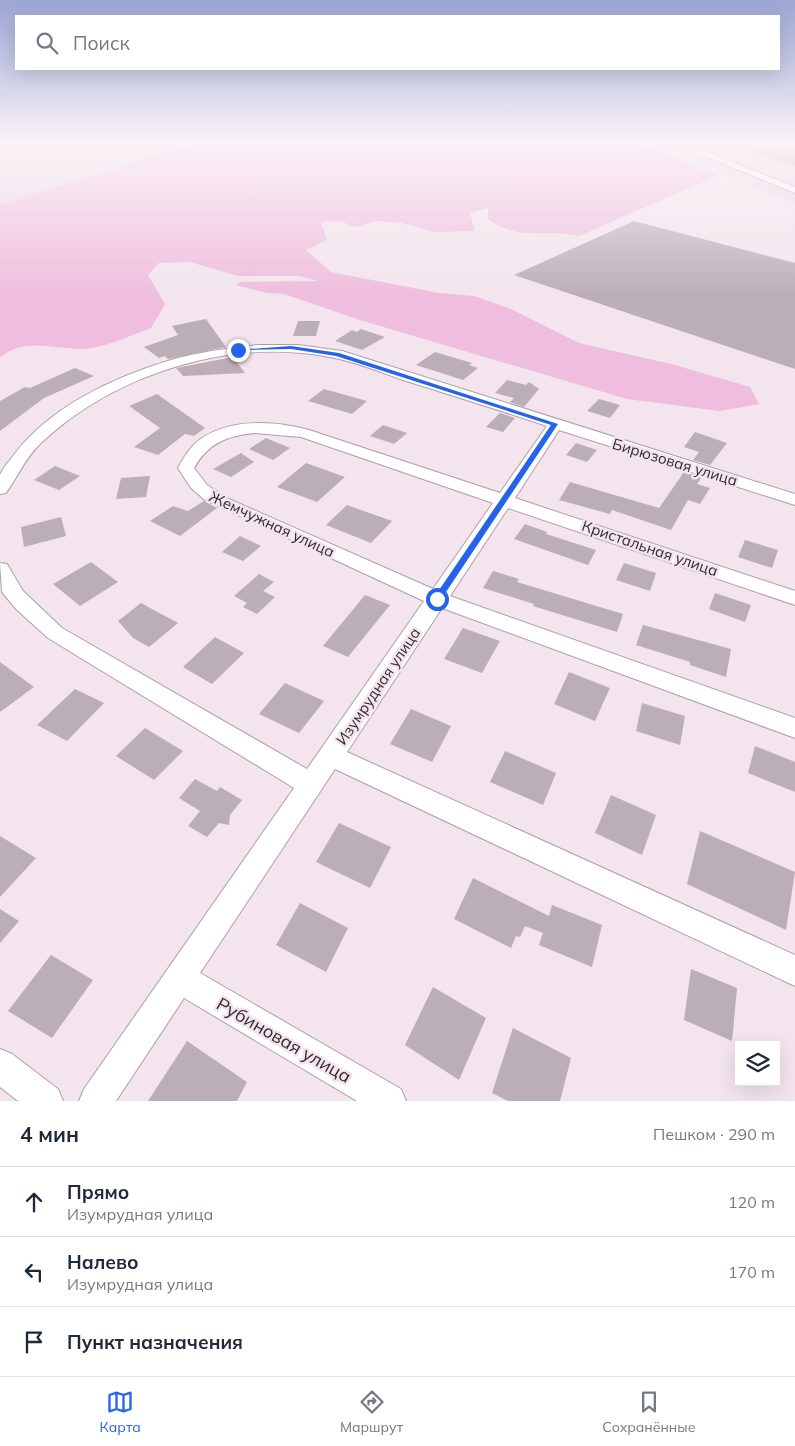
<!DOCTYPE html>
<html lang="ru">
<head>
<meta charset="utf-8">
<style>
  :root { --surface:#fff; --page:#f6f6f7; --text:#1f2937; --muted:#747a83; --line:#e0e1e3; --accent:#2563eb }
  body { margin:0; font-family:Mulish,sans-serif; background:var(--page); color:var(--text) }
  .controls { position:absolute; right:15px; bottom:15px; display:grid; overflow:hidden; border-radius:0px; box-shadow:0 5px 20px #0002 }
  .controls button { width:45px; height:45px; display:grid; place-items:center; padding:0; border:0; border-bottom:1px solid var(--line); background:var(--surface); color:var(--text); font:25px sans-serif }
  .stop { position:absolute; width:15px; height:15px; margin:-11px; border:4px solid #2563eb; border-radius:50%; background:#fff }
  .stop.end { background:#2563eb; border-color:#fff; box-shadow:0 1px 5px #0008 }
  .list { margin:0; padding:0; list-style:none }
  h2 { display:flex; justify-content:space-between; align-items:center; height:65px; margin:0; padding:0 20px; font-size:21px }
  h2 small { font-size:16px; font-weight:400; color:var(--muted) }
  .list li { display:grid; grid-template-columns:32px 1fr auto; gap:15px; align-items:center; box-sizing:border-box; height:70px; padding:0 20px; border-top:1px solid var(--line) }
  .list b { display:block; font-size:19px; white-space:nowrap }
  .list p { margin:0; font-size:16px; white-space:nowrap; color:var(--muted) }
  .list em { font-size:16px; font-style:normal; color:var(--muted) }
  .icon { flex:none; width:28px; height:28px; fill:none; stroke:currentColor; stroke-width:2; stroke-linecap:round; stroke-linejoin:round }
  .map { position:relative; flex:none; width:795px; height:1101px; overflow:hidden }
  .search { position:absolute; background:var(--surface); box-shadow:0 5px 20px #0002; left:15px; right:15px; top:15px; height:55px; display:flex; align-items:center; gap:12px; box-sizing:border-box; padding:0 18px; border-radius:0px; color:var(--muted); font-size:19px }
  .sheet { height:275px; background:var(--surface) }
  nav { display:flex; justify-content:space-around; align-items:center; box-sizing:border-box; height:70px; border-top:1px solid var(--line); background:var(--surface); font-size:14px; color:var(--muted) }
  nav a { display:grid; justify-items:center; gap:2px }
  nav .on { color:var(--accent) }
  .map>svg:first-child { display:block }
</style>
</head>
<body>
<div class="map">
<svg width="795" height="1101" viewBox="0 0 795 1101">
  <rect width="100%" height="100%" fill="#f3e4ed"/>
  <!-- built -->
  <g fill="#edd7e5">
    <polygon points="0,142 198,142 0,205"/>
    <polygon points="642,142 795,142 795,203"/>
  </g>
  <!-- green -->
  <path fill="#efbddd" d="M 198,142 L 638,142 L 719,175 L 579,236 C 546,228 519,242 488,219 L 488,208 L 470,213 L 475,231 L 435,232 L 402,223 L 376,221 L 355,227 L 340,221 L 321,222 L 327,240 L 306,250 L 331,272 L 439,293 L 474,296 L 511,309 L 579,343 L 675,365 L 750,387 L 759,404 L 720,411 L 627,399 L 360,320 L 284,294 L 267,293 L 236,285 L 240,282 L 319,281 L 299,276 L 238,276 L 190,262 L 159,263 L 148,275 L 165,304 L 151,328 C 132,335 111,345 91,348 C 62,353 26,334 0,358 L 0,205 Z"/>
  <!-- building -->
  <g fill="#bcaeb7">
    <polygon points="769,142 795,142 795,167 736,146"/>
    <polygon points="634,221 795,263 795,369 514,275"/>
    <polygon points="206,319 226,347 168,359 165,356 159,358 144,347 178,335 172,326"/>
    <polygon points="298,321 320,321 316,336 293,336"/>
    <polygon points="361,329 385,337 362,350 335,341 352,330 357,332"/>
    <polygon points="435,352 472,363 469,365 478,368 463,380 416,365"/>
    <polygon points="233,357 245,373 183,376 176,368"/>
    <polygon points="75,368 94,376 44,398 0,431 0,401 25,387 30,388"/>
    <polygon points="507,380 526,385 529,382 539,389 524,407 510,402 514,398 495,393"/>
    <polygon points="324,389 367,401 352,414 308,401"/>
    <polygon points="157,394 205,428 194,436 185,434 158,455 134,447 160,428 129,406"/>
    <polygon points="599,399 620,405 610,418 587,411"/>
    <polygon points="500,413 515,418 503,432 486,427"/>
    <polygon points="383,425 407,433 394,444 370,436"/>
    <polygon points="695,432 727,443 710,465 693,460 699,452 684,447"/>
    <polygon points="266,438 290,448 273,460 249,449"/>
    <polygon points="576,443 597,450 587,462 566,455"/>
    <polygon points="241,453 254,462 231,477 213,469"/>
    <polygon points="306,463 345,477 317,502 277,487"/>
    <polygon points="55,466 80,476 59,490 34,480"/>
    <polygon points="684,472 702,477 697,484 710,488 700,504 688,500 671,530 612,510 610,514 559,500 570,482 659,508"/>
    <polygon points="150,476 146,497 116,499 121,478"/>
    <polygon points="204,501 217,508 180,536 150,521 173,506 188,511"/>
    <polygon points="347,505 392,521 371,543 326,525"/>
    <polygon points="61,517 66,536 24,547 21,527"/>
    <polygon points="525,524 547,532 546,534 596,550 588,565 514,539"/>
    <polygon points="240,536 261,546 243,561 222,552"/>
    <polygon points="745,540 778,550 772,568 738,557"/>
    <polygon points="91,562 118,582 80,606 53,584"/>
    <polygon points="624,563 656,573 650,591 616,580"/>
    <polygon points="493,571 519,579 517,582 623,614 617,632 533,606 534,604 483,588"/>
    <polygon points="259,574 274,582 263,591 275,597 257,614 243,607 247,603 234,596"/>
    <polygon points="715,593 751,605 745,622 709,609"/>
    <polygon points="365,595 390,605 348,657 323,646"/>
    <polygon points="141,603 178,623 149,647 133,638 118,621"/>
    <polygon points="643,625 731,649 726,677 690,665 690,662 636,645"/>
    <polygon points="463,628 500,641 482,673 444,659"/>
    <polygon points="215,637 244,653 212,684 183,667"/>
    <polygon points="0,662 34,687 0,712"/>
    <polygon points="569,672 610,688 595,721 554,704"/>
    <polygon points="285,683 324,701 299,733 259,714"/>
    <polygon points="75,689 104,703 67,741 37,725"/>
    <polygon points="642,703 685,716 680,745 636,731"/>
    <polygon points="411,709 451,726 432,762 390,744"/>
    <polygon points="145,728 183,751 154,780 116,756"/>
    <polygon points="755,746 795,762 795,792 748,773"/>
    <polygon points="505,751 556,773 543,805 490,782"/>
    <polygon points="195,779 217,791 220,787 242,800 230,815 229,825 219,823 207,837 188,826 200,811 179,798"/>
    <polygon points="611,795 656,815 642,855 595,833"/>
    <polygon points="339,823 391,847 370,888 316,862"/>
    <polygon points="700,831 795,872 786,930 687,884"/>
    <polygon points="0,836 36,858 0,897"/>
    <polygon points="473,878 549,916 552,905 602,925 592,967 539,945 543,933 525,926 520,937 516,936 511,948 454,919"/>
    <polygon points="300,903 348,928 326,972 276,945"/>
    <polygon points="0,909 19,921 0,943"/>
    <polygon points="51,955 93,980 52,1038 8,1011"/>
    <polygon points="691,969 737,988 732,1041 684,1020"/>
    <polygon points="433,987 486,1018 459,1080 405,1045"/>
    <polygon points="513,1028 571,1058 560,1101 508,1101 492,1093"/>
    <polygon points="187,1041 247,1082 237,1101 148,1101"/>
  </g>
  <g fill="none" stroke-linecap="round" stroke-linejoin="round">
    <defs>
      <g id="minor">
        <polygon points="670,142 681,142 795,187 795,193"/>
        <path d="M 258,345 L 298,345 L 342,351 L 795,494 L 795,505 L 559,430 L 515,498 L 795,591 L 795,605 L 508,508 L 450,596 L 795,718 L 795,738 L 442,608 L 347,752 L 795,955 L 795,986 L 335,769 L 200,973 L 401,1089 L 406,1101 L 357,1101 L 184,998 L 116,1101 L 79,1101 L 84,1089 L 294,788 L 48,638 L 16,609 L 2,592 L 0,563 L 7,564 L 23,591 L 62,628 L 307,769 L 424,601 L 205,500 L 191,488 L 178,468 C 184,457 191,445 202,438 C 233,418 276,421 309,430 L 500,493 L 547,426 C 499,410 451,395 403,380 C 381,372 358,363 335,358 C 234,336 115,373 41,443 C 25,458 18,476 6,493 L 0,494 C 0,488 0,480 0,475 C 2,469 9,461 13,456 C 49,407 114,377 171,360 C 199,352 229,348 258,345 ZM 254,433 L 301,437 L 493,503 L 433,589 L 229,499 L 207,485 L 194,468 C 208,443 227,436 254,433 Z"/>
        <polygon points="0,1049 12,1054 58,1089 63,1101 18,1101 0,1087"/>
      </g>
    </defs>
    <!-- minor casing -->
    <use href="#minor" stroke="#ad9fa7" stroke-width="2"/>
    <!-- minor -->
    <use href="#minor" fill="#fff" fill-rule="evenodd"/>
  </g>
  <!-- sky -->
  <linearGradient id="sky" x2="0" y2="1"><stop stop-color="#9ca6d4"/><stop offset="0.48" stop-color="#faf3f7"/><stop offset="1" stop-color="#faf3f7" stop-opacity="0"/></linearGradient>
  <rect width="795" height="296" fill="url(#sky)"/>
  <!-- route -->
  <polygon fill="#2563eb" points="291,346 339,353 558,424 440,601 433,599 551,425 336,356 291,349 235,350"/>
  <g text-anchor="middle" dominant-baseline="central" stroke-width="5" stroke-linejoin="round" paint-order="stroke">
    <!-- street labels -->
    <g font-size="15" fill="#312b2f" stroke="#f3e4ed">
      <text transform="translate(675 462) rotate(17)">Бирюзовая улица</text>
      <text transform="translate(272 524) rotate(25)">Жемчужная улица</text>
      <text transform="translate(650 548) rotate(19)">Кристальная улица</text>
      <text transform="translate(378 686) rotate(-56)">Изумрудная улица</text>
    </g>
    <!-- near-street labels -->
    <g font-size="18" fill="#312b2f" stroke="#f3e4ed">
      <text transform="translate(284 1040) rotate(30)">Рубиновая улица</text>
    </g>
  </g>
</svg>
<div class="controls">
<button><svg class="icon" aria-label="layers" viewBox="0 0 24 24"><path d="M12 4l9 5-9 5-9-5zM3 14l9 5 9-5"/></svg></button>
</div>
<div class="stop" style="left:437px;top:599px"></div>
<div class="stop end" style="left:238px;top:350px"></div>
<div class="search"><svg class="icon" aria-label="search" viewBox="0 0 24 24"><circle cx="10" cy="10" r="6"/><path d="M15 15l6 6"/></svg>Поиск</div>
</div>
<section class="sheet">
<h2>4 мин<small>Пешком · 290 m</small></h2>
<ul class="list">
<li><svg class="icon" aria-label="ahead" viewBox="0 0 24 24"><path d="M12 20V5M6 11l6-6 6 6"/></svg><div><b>Прямо</b><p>Изумрудная улица</p></div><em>120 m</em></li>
<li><svg class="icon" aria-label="left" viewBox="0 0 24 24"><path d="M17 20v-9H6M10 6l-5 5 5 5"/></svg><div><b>Налево</b><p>Изумрудная улица</p></div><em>170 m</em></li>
<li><svg class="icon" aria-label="arrive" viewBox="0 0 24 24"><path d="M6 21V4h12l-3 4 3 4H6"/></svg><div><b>Пункт назначения</b></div></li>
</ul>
</section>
<nav>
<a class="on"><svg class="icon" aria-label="map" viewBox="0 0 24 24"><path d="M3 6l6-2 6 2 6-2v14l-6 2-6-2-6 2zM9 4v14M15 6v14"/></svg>Карта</a>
<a><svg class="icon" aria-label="directions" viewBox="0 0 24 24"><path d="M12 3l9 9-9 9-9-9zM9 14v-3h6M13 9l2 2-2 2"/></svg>Маршрут</a>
<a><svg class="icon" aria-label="saved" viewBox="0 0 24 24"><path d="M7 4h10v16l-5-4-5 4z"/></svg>Сохранённые</a>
</nav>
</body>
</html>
